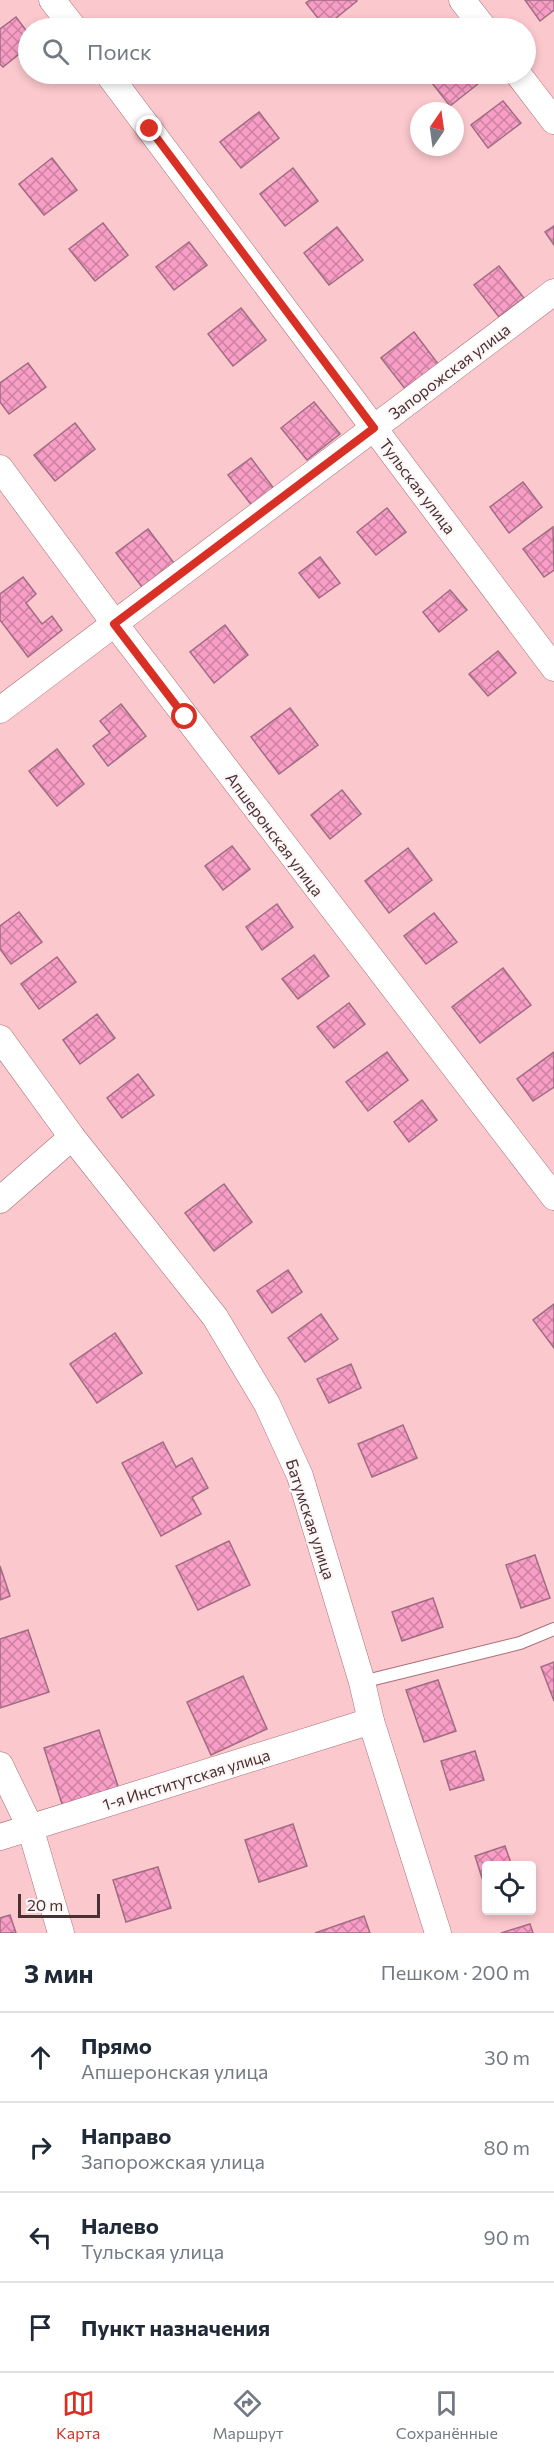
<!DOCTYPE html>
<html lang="ru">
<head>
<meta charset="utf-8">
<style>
  :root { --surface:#fff; --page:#f2f2f3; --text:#1f2937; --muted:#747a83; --line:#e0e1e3; --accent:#d93025 }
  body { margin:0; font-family:Commissioner,sans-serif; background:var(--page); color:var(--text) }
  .controls { position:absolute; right:18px; bottom:18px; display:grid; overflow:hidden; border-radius:6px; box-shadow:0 3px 9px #0003 }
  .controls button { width:54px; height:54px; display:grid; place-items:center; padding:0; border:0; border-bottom:2px solid var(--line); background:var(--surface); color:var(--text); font:30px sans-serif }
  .compass { position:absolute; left:410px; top:102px; width:54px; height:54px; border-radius:50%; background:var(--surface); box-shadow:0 3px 9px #0003; rotate:13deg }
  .scale { position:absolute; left:18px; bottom:15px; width:82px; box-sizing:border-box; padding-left:6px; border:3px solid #493033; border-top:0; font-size:16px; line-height:21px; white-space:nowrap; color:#493033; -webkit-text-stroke:4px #fdf6f7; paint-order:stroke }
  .stop { position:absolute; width:18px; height:18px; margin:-14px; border:4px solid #d93025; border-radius:50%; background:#fff }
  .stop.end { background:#d93025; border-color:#fff; box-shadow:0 2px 6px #0008 }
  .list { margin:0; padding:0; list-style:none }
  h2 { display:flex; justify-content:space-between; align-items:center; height:78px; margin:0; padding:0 24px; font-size:26px }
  h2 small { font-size:20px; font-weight:400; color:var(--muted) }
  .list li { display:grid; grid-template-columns:39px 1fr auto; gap:18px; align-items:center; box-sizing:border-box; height:90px; padding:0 24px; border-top:2px solid var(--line) }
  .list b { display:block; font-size:22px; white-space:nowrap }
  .list p { margin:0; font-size:20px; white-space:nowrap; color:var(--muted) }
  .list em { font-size:20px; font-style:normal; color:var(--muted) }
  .icon { flex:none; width:33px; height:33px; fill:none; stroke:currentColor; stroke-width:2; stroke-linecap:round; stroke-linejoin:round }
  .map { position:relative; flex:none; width:554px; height:1933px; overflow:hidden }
  .search { position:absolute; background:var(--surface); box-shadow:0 3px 9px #0003; left:18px; right:18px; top:18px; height:66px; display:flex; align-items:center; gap:15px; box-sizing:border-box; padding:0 21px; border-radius:33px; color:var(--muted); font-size:22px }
  .sheet { height:438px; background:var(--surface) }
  nav { display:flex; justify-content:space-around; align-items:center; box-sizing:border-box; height:84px; border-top:2px solid var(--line); background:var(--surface); font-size:16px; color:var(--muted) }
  nav a { display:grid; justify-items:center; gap:3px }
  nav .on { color:var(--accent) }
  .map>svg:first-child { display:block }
</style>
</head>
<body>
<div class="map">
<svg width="554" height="1933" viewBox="0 0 554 1933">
  <defs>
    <pattern id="building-cross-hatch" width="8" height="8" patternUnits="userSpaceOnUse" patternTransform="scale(1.5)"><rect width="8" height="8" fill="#f89ec6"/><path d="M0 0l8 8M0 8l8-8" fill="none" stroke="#cb81a1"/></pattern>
  </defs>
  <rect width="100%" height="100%" fill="#fbc8cd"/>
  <!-- building -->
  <g fill="url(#building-cross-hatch)" stroke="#a16c83" stroke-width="1.5">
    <polygon points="310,0 356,0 357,1 325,27 306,3"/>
    <polygon points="525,0 554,0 554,10 540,21"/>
    <polygon points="16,17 28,33 28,47 3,67 0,64 0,29"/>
    <polygon points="425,74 478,74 483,80 450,106"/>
    <polygon points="503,101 521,123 488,148 471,125"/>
    <polygon points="259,112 279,138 241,168 220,142"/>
    <polygon points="52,158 77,190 44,215 19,184"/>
    <polygon points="293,168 318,201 285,226 260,194"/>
    <polygon points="103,223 128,255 95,281 69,249"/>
    <polygon points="554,226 554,245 545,232"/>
    <polygon points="337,227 363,260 329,285 304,253"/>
    <polygon points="189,242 207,265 174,290 156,267"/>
    <polygon points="499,266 524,298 499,317 474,285"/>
    <polygon points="241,308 266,340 233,366 208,334"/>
    <polygon points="414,332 439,365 406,390 381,358"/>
    <polygon points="28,363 46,387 9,414 0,402 0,383"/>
    <polygon points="314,402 340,434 307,460 281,428"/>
    <polygon points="75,423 95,449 55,481 34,455"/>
    <polygon points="251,458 275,490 253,507 228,475"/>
    <polygon points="523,482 542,507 509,533 490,507"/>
    <polygon points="387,508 406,532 376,555 357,532"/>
    <polygon points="553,527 554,570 544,577 523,549"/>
    <polygon points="148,529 174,563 142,587 116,553"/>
    <polygon points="320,557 340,583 319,598 299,573"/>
    <polygon points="23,577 36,594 26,603 42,624 52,616 62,630 28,657 0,620 0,594"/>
    <polygon points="450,590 467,610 439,632 423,612"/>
    <polygon points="225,625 248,655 214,683 190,652"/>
    <polygon points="498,651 516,673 488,696 469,674"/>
    <polygon points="121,704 146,736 108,766 93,746 110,733 100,721"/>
    <polygon points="290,708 318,745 279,774 251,737"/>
    <polygon points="57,749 84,784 57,806 29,771"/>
    <polygon points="342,790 361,814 330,839 311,815"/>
    <polygon points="232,846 250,869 223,890 205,866"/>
    <polygon points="408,848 432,880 389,913 365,881"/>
    <polygon points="277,904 293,927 262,950 246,927"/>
    <polygon points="19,912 42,942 11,964 0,949 0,926"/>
    <polygon points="434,913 457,942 426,964 404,936"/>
    <polygon points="314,955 329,976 298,999 282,979"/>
    <polygon points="57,957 76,982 39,1009 21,984"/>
    <polygon points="503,968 531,1005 480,1043 452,1007"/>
    <polygon points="349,1003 365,1024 334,1048 317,1027"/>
    <polygon points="97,1014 115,1038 80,1064 63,1040"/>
    <polygon points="387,1052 408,1080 368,1111 346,1082"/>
    <polygon points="554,1052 554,1087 533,1101 517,1079"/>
    <polygon points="138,1074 154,1095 122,1118 107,1098"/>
    <polygon points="422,1100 437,1120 409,1142 394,1122"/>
    <polygon points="224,1184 252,1222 214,1251 185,1213"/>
    <polygon points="288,1270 302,1292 272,1313 257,1291"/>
    <polygon points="554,1304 554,1348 533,1320"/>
    <polygon points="321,1314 338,1339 305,1362 288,1338"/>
    <polygon points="115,1333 142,1373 97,1403 70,1364"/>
    <polygon points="351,1364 361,1388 329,1403 317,1379"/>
    <polygon points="403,1425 417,1458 372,1477 358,1444"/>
    <polygon points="163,1442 176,1467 192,1458 208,1488 192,1497 201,1514 161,1536 122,1463"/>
    <polygon points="229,1541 250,1585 198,1610 176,1566"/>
    <polygon points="535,1555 550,1598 521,1608 506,1565"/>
    <polygon points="0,1566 10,1596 0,1600"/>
    <polygon points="433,1598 443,1627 402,1641 392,1612"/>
    <polygon points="28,1630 49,1692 0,1708 0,1639"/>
    <polygon points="554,1662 554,1701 541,1667"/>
    <polygon points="243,1676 267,1729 211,1755 187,1702"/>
    <polygon points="438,1680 456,1731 424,1742 406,1690"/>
    <polygon points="99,1730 120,1792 64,1810 44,1748"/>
    <polygon points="475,1751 484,1780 450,1790 441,1761"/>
    <polygon points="293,1824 307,1866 259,1882 245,1840"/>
    <polygon points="505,1846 512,1866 486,1866 486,1876 482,1878 475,1856"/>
    <polygon points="158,1867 171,1908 126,1922 113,1880"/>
    <polygon points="10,1915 16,1933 0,1933 0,1918"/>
    <polygon points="364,1916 370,1933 315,1933"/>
    <polygon points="530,1924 533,1933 501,1933"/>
  </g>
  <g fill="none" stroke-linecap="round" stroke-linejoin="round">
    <defs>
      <polyline id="service" points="362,1682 520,1643 554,1629"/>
      <g id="minor">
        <polyline points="52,0 74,28"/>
        <polyline points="462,0 484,28"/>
        <polyline points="108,74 554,668"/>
        <polyline points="518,74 554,121"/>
        <polyline points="0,468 115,624 554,1197"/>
        <polyline points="0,710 554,292"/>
        <polyline points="0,1038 72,1137 215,1317 267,1404 300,1476 362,1682 371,1721 438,1933"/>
        <polyline points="0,1200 72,1137"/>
        <polyline points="0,1765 30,1827 61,1933"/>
        <polyline points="0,1837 371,1721"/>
      </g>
    </defs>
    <!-- service casing -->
    <use href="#service" stroke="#a96f76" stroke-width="14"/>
    <!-- minor casing -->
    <use href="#minor" stroke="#a96f76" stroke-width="27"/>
    <!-- service -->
    <use href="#service" stroke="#fff" stroke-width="12"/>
    <!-- minor -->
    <use href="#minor" stroke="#fff" stroke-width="26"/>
  </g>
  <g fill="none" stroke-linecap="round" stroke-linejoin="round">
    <!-- route -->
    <polyline stroke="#d93025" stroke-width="8" points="150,129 374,428 114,624 185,717"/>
  </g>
  <g text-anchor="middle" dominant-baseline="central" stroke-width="4.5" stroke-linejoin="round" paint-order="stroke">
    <!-- street labels -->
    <g font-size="16" fill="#493033" stroke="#fdf6f7">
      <text transform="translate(449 371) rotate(-37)">Запорожская улица</text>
      <text transform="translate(418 486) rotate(53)">Тульская улица</text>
      <text transform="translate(275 834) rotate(53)">Апшеронская улица</text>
      <text transform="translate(311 1519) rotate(72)">Батумская улица</text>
      <text transform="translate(186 1779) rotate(-17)">1-я Институтская улица</text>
    </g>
  </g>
</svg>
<div class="controls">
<button><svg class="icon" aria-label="locate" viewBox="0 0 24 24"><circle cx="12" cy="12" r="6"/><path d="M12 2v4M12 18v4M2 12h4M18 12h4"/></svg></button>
</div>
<svg class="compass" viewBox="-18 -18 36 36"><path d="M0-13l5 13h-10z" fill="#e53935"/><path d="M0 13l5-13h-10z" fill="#747a83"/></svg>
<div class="scale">20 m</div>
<div class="stop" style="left:185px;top:717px"></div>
<div class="stop end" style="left:150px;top:129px"></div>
<div class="search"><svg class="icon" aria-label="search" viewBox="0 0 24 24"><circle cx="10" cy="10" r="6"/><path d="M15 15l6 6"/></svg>Поиск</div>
</div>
<section class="sheet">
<h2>3 мин<small>Пешком · 200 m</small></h2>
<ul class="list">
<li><svg class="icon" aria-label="ahead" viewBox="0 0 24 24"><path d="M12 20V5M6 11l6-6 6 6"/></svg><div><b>Прямо</b><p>Апшеронская улица</p></div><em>30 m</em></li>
<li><svg class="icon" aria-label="right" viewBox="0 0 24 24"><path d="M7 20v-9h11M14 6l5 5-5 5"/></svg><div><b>Направо</b><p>Запорожская улица</p></div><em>80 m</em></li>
<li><svg class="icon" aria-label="left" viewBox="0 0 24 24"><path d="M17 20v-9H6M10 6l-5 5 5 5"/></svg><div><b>Налево</b><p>Тульская улица</p></div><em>90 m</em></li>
<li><svg class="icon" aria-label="arrive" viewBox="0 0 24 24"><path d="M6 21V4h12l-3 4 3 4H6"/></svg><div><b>Пункт назначения</b></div></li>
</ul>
</section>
<nav>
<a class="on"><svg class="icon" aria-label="map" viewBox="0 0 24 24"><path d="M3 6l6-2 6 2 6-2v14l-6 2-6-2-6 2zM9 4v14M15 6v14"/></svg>Карта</a>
<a><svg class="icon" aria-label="directions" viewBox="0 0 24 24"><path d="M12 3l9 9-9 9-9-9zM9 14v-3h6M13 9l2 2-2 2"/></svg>Маршрут</a>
<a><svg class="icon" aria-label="saved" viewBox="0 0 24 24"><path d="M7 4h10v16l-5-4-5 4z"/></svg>Сохранённые</a>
</nav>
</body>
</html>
